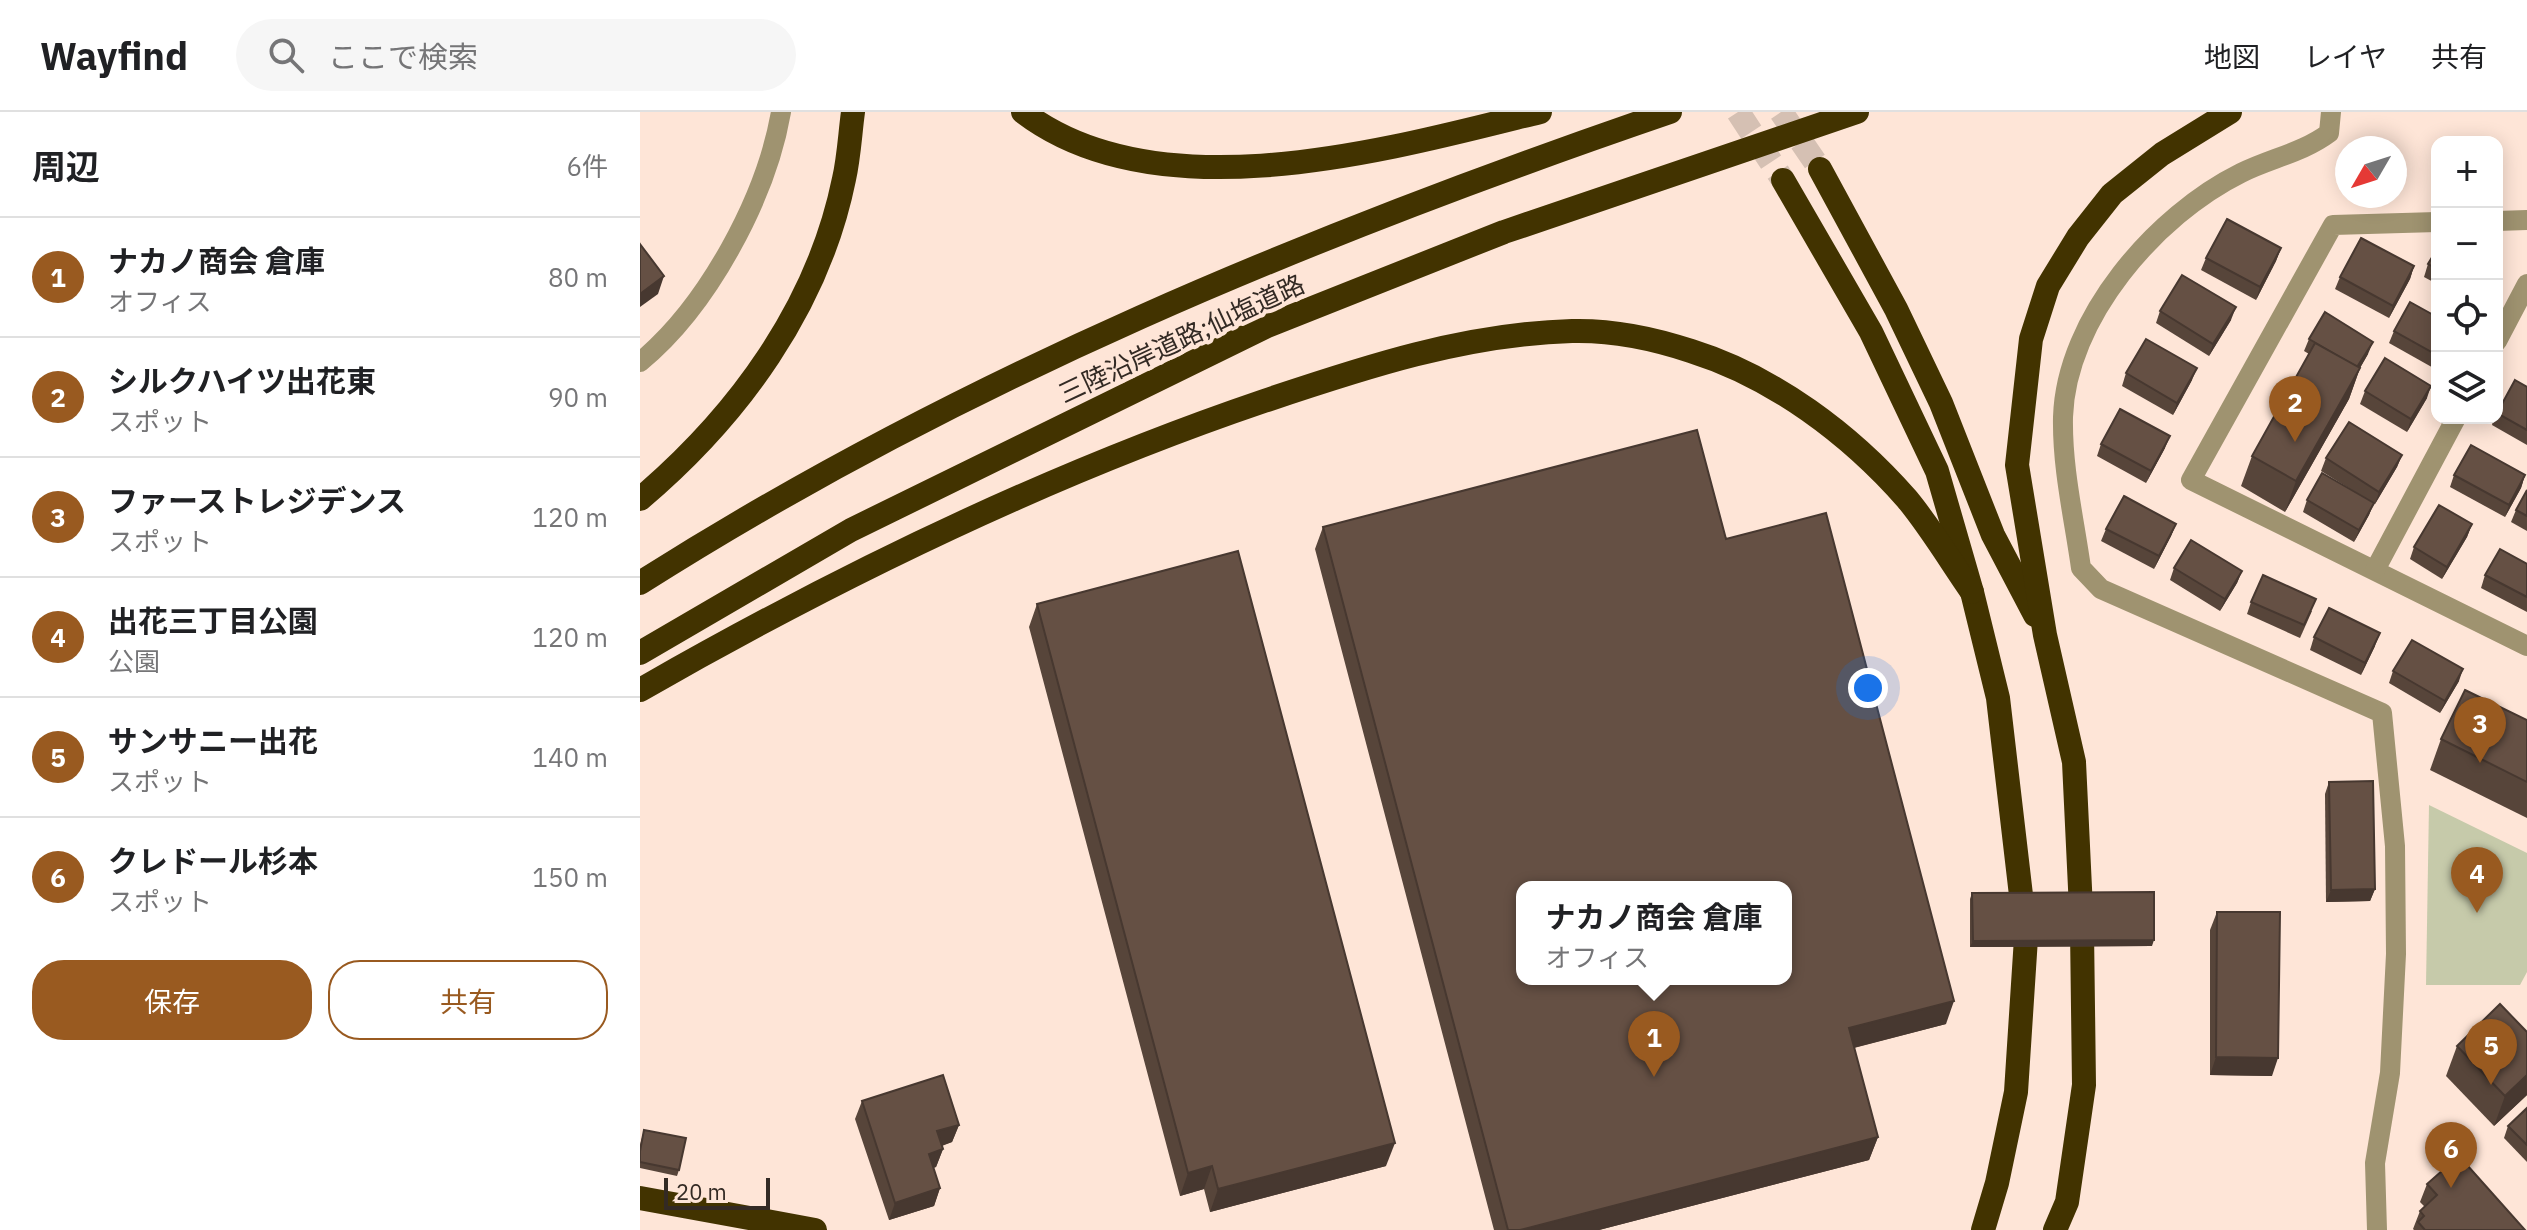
<!DOCTYPE html>
<html lang="ja">
<head>
<meta charset="utf-8">
<style>
  :root { --surface:#fff; --page:#f6f6f6; --text:#202124; --muted:#757577; --line:#e0e0e0; --accent:#995a20 }
  body { margin:0; font-family:"IBM Plex Sans","Noto Sans JP",sans-serif; background:var(--page); color:var(--text) }
  .controls { position:absolute; right:24px; top:24px; display:grid; overflow:hidden; border-radius:16px; box-shadow:0 4px 20px #0003 }
  .controls button { width:72px; height:72px; display:grid; place-items:center; padding:0; border:0; border-bottom:2px solid var(--line); background:var(--surface); color:var(--text); font:40px sans-serif }
  .compass { position:absolute; left:1695px; top:24px; width:72px; height:72px; border-radius:50%; background:var(--surface); box-shadow:0 4px 20px #0003; rotate:231deg }
  .scale { position:absolute; left:24px; bottom:20px; width:106px; box-sizing:border-box; padding-left:8px; border:4px solid #332a24; border-top:0; font-size:22px; line-height:28px; white-space:nowrap; color:#332a24; -webkit-text-stroke:6px #fee5d7; paint-order:stroke }
  .you { position:absolute; left:1228px; top:576px; width:28px; height:28px; margin:-20px; border:6px solid #fff; border-radius:50%; background:#1a73e8; box-shadow:0 0 0 12px #1a73e833 }
  .badge { display:grid; place-items:center; width:52px; height:52px; border-radius:50%; background:var(--accent); color:#fff; font-size:26px; font-weight:700 }
  .pin { position:absolute; translate:-50% -66px; filter:drop-shadow(0 2px 4px #0008) }
  .pin::after { content:''; position:absolute; top:42px; width:28px; height:24px; background:inherit; clip-path:polygon(0 0,100% 0,50% 100%) }
  .popup { position:absolute; left:876px; top:769px; width:276px; height:104px; box-sizing:border-box; display:grid; place-content:center; border-radius:16px; background:var(--surface); filter:drop-shadow(0 2px 6px #0005); font-size:26px; white-space:nowrap; color:var(--muted) }
  .popup b { font-size:30px; color:var(--text) }
  .popup::after { content:''; position:absolute; left:50%; top:100%; margin-left:-16px; border:16px solid transparent; border-top-color:var(--surface) }
  .list { margin:0; padding:0; list-style:none }
  h2 { display:flex; justify-content:space-between; align-items:center; height:104px; margin:0; padding:0 32px; font-size:34px }
  h2 small { font-size:26px; font-weight:400; color:var(--muted) }
  .list li { display:grid; grid-template-columns:52px 1fr auto; gap:24px; align-items:center; box-sizing:border-box; height:120px; padding:0 32px; border-top:2px solid var(--line) }
  .list b { display:block; font-size:30px; white-space:nowrap }
  .list p { margin:0; font-size:26px; white-space:nowrap; color:var(--muted) }
  .list em { font-size:26px; font-style:normal; color:var(--muted) }
  .actions { display:flex; gap:16px; padding:24px 32px }
  .actions a { flex:1; padding:18px 0; border:2px solid var(--accent); border-radius:32px; text-align:center; font-size:28px; color:var(--accent) }
  .actions .main { background:var(--accent); color:#fff }
  .icon { flex:none; width:44px; height:44px; fill:none; stroke:currentColor; stroke-width:2; stroke-linecap:round; stroke-linejoin:round }
  .map { position:relative; flex:none; width:1887px; height:1118px; overflow:hidden }
  header { display:flex; align-items:center; gap:48px; box-sizing:border-box; height:112px; padding:0 40px; background:var(--surface); border-bottom:2px solid var(--line) }
  header strong { font-size:38px }
  nav { display:flex; gap:44px; margin-inline-start:auto; font-size:28px }
  .search { width:560px; height:72px; background:var(--page); display:flex; align-items:center; gap:20px; box-sizing:border-box; padding:0 28px; border-radius:44px; color:var(--muted); font-size:30px }
  main { display:flex }
  aside { flex:1; background:var(--surface) }
  .map>svg:first-child { display:block }
</style>
</head>
<body>
<header>
<strong>Wayfind</strong>
<div class="search"><svg class="icon" aria-label="search" viewBox="0 0 24 24"><circle cx="10" cy="10" r="6"/><path d="M15 15l6 6"/></svg>ここで検索</div>
<nav><a>地図</a><a>レイヤ</a><a>共有</a></nav>
</header>
<main>
<aside>
<h2>周辺<small>6件</small></h2>
<ul class="list">
<li><span class="badge">1</span><div><b>ナカノ商会 倉庫</b><p>オフィス</p></div><em>80 m</em></li>
<li><span class="badge">2</span><div><b>シルクハイツ出花東</b><p>スポット</p></div><em>90 m</em></li>
<li><span class="badge">3</span><div><b>ファーストレジデンス</b><p>スポット</p></div><em>120 m</em></li>
<li><span class="badge">4</span><div><b>出花三丁目公園</b><p>公園</p></div><em>120 m</em></li>
<li><span class="badge">5</span><div><b>サンサニー出花</b><p>スポット</p></div><em>140 m</em></li>
<li><span class="badge">6</span><div><b>クレドール杉本</b><p>スポット</p></div><em>150 m</em></li>
</ul>
<div class="actions"><a class="main">保存</a><a>共有</a></div>
</aside>
<div class="map">
<svg width="1887" height="1118" viewBox="0 0 1887 1118">
  <rect width="100%" height="100%" fill="#fee5d7"/>
  <!-- green -->
  <polygon fill="#c6caaa" points="1789,693 1887,741 1887,860 1880,873 1786,873"/>
  <g fill="none" stroke-linecap="round" stroke-linejoin="round">
    <!-- highway-tunnel -->
    <g stroke="#d5c0b3" stroke-width="24" stroke-dasharray="24 12" stroke-linecap="butt">
      <polyline points="1098,0 1143,68"/>
      <polyline points="1141,0 1180,57"/>
    </g>
    <!-- minor -->
    <g stroke="#9f9370" stroke-width="20">
      <path d="M 1691,0 L 1689,21 C 1662,41 1631,46 1601,61 C 1516,103 1426,206 1423,305 C 1422,356 1434,406 1441,456 L 1461,477 L 1742,601 L 1755,734 L 1756,842 L 1750,961 L 1735,1051 L 1737,1118"/>
      <polyline points="1857,109 1887,108"/>
      <polyline points="1797,110 1693,113 1551,368 1887,534"/>
      <polyline points="1857,229 1887,172"/>
      <path d="M 0,250 C 68,194 126,86 141,0"/>
      <polyline points="1735,458 1816,306"/>
    </g>
    <!-- highway -->
    <g stroke="#423300" stroke-width="24">
      <path d="M 383,0 C 518,103 751,37 900,0"/>
      <polyline points="1180,57 1256,197 1301,291 1353,423 1395,503"/>
      <polyline points="1143,68 1231,220 1297,359 1332,480 1358,586 1386,826 1376,980 1357,1071 1343,1118"/>
      <path d="M 0,387 C 98,304 178,195 204,67 C 209,45 210,22 213,0"/>
      <path d="M 0,471 C 319,268 673,122 1030,0"/>
      <polyline points="0,541 211,418 627,214 864,120 1217,0"/>
      <path d="M 0,578 C 199,464 406,363 624,289 C 725,255 825,222 932,219 C 971,218 1015,227 1051,239 C 1134,265 1210,322 1267,387 C 1291,416 1311,450 1332,480"/>
      <polyline points="0,1086 175,1118"/>
      <polyline points="1415,1118 1427,1090 1444,973 1442,818 1434,650 1405,523 1377,353 1391,227 1408,174 1438,125 1472,82 1522,42 1590,0"/>
    </g>
  </g>
  <!-- wall -->
  <g fill="#57453a">
    <polygon points="1641,136 1636,149 1616,188 1561,158 1566,146"/>
    <polygon points="1797,137 1797,172 1784,165 1788,152"/>
    <polygon points="1774,154 1770,167 1749,206 1695,177 1700,165"/>
    <polygon points="1520,199 1591,208 1569,244 1516,211"/>
    <polygon points="1797,205 1797,258 1749,231 1754,219"/>
    <polygon points="1669,227 1728,242 1720,256 1709,287 1645,400 1601,374 1612,344 1669,242 1664,239"/>
    <polygon points="1486,261 1552,268 1533,303 1482,274"/>
    <polygon points="1887,275 1887,333 1852,313 1854,306 1857,306 1857,300"/>
    <polygon points="1725,279 1787,286 1767,320 1720,292"/>
    <polygon points="1461,332 1525,336 1506,371 1457,344"/>
    <polygon points="1762,343 1757,355 1735,392 1733,391 1729,403 1714,430 1663,400 1667,388 1720,383 1681,359 1686,346"/>
    <polygon points="1814,363 1885,363 1881,376 1865,405 1810,375"/>
    <polygon points="1887,378 1887,419 1871,410 1876,398"/>
    <polygon points="1536,412 1531,424 1514,457 1461,429 1466,417"/>
    <polygon points="1832,412 1827,425 1802,467 1770,447 1774,435"/>
    <polygon points="683,415 1086,427 1306,912 1214,936 1238,1025 1229,1048 959,1118 854,1118 675,437"/>
    <polygon points="1887,452 1887,500 1841,476 1845,463"/>
    <polygon points="1534,456 1602,459 1597,471 1580,499 1530,468"/>
    <polygon points="1611,490 1672,499 1660,526 1607,502"/>
    <polygon points="397,492 746,1054 570,1100 564,1077 540,1084 389,515"/>
    <polygon points="1674,525 1735,534 1721,563 1670,538"/>
    <polygon points="1753,559 1819,569 1800,601 1749,571"/>
    <polygon points="1887,608 1887,706 1790,658 1801,627"/>
    <polygon points="1689,670 1735,777 1730,789 1686,790 1685,682"/>
    <polygon points="1332,781 1512,834 1330,835 1330,787"/>
    <polygon points="1577,800 1632,964 1570,963 1570,818"/>
    <polygon points="1817,934 1887,983 1854,1014 1806,964"/>
    <polygon points="222,989 319,1013 312,1030 302,1034 303,1037 296,1055 293,1056 300,1076 294,1094 249,1108 215,1007"/>
    <polygon points="1887,996 1887,1050 1864,1026 1868,1014"/>
    <polygon points="4,1018 39,1058 37,1064 0,1056 0,1033"/>
    <polygon points="1787,1072 1885,1118 1774,1118 1773,1117 1780,1099 1785,1095 1780,1090"/>
  </g>
  <!-- shaded-wall -->
  <g fill="#473830">
    <polygon points="1641,136 1636,149 1616,188 1620,175"/>
    <polygon points="1774,154 1770,167 1749,206 1753,194"/>
    <polygon points="24,164 18,182 0,195 0,182"/>
    <polygon points="1596,195 1591,208 1569,244 1573,232"/>
    <polygon points="1733,230 1728,242 1713,268 1717,256"/>
    <polygon points="1557,256 1552,268 1533,303 1537,291"/>
    <polygon points="1720,256 1709,287 1645,400 1656,369"/>
    <polygon points="1791,274 1787,286 1767,320 1771,307"/>
    <polygon points="1530,324 1525,336 1506,371 1511,359"/>
    <polygon points="1762,343 1757,355 1735,392 1739,380"/>
    <polygon points="1885,363 1881,376 1865,405 1869,393"/>
    <polygon points="1734,391 1729,403 1714,430 1719,418"/>
    <polygon points="1536,412 1531,424 1514,457 1519,444"/>
    <polygon points="1832,412 1827,425 1802,467 1807,455"/>
    <polygon points="1602,459 1597,471 1580,499 1585,487"/>
    <polygon points="1740,521 1735,534 1721,563 1725,551"/>
    <polygon points="1823,557 1819,569 1800,601 1805,589"/>
    <polygon points="1735,777 1730,789 1686,790 1691,778"/>
    <polygon points="1514,828 1512,834 1330,835 1333,829"/>
    <polygon points="1314,889 1306,912 1201,939 1209,916"/>
    <polygon points="1576,945 1638,946 1632,964 1570,963"/>
    <polygon points="1887,963 1887,983 1854,1014 1865,984"/>
    <polygon points="319,1013 312,1030 291,1037 297,1019"/>
    <polygon points="1238,1025 1229,1048 959,1118 880,1118"/>
    <polygon points="755,1031 746,1054 570,1100 578,1077"/>
    <polygon points="303,1037 296,1055 282,1059 289,1042"/>
    <polygon points="572,1054 564,1077 540,1084 548,1061"/>
    <polygon points="300,1076 294,1094 249,1108 255,1091"/>
  </g>
  <!-- building -->
  <g fill="#655044" stroke="#473830" stroke-width="2" fill-rule="evenodd">
    <polygon points="1587,107 1641,136 1620,175 1566,146"/>
    <polygon points="1721,126 1774,154 1753,194 1700,165"/>
    <polygon points="0,132 24,164 0,182"/>
    <polygon points="1797,137 1797,157 1788,152"/>
    <polygon points="1542,163 1596,195 1573,232 1520,199"/>
    <polygon points="1770,190 1797,205 1797,243 1754,219"/>
    <polygon points="1685,200 1733,230 1717,255 1669,227"/>
    <polygon points="1506,227 1557,256 1537,291 1486,261"/>
    <polygon points="1675,231 1720,256 1656,369 1612,344"/>
    <polygon points="1745,246 1791,274 1771,307 1725,279"/>
    <polygon points="1875,268 1887,275 1887,318 1857,301"/>
    <polygon points="1480,297 1530,324 1511,359 1461,332"/>
    <polygon points="1709,310 1762,343 1739,380 1686,346"/>
    <path d="M 1057,318 L 1086,427 L 1186,401 L 1314,889 L 1209,916 L 1238,1025 L 880,1118 L 868,1118 L 683,415 ZM 882,775 L 1146,775 L 1146,867 L 882,867 Z"/>
    <polygon points="1831,333 1885,363 1869,393 1814,363"/>
    <polygon points="1682,361 1734,391 1719,418 1667,388"/>
    <polygon points="1887,378 1887,404 1876,398"/>
    <polygon points="1484,384 1536,412 1519,444 1466,417"/>
    <polygon points="1799,393 1832,412 1807,455 1774,435"/>
    <polygon points="1551,428 1602,459 1585,487 1534,456"/>
    <polygon points="1860,437 1887,452 1887,485 1845,463"/>
    <polygon points="598,439 755,1031 578,1077 572,1054 548,1061 397,492"/>
    <polygon points="1623,463 1676,487 1664,513 1611,490"/>
    <polygon points="1689,496 1740,521 1725,551 1674,525"/>
    <polygon points="1772,528 1823,557 1805,589 1753,559"/>
    <polygon points="1825,578 1887,608 1887,670 1801,627"/>
    <polygon points="1733,669 1735,777 1691,778 1689,670"/>
    <polygon points="1514,780 1514,828 1333,829 1332,781"/>
    <polygon points="1577,800 1640,800 1638,946 1576,945"/>
    <polygon points="1860,892 1887,920 1887,963 1865,984 1817,934"/>
    <polygon points="303,963 319,1013 297,1019 303,1037 289,1042 300,1076 255,1091 222,989"/>
    <polygon points="1887,996 1887,1033 1868,1014"/>
    <polygon points="4,1018 46,1026 39,1058 0,1050 0,1039"/>
    <polygon points="1819,1044 1885,1118 1785,1118 1778,1110 1784,1104 1780,1099 1797,1083 1787,1072"/>
  </g>
  <g text-anchor="middle" dominant-baseline="central" stroke-width="8" stroke-linejoin="round" paint-order="stroke">
    <!-- street labels -->
    <g font-size="26" fill="#332a24" stroke="#fee5d7">
      <text transform="translate(541 226) rotate(-25)">三陸沿岸道路;仙塩道路</text>
    </g>
  </g>
</svg>
<div class="controls">
<button>+</button>
<button>−</button>
<button><svg class="icon" aria-label="locate" viewBox="0 0 24 24"><circle cx="12" cy="12" r="6"/><path d="M12 2v4M12 18v4M2 12h4M18 12h4"/></svg></button>
<button><svg class="icon" aria-label="layers" viewBox="0 0 24 24"><path d="M12 4l9 5-9 5-9-5zM3 14l9 5 9-5"/></svg></button>
</div>
<svg class="compass" viewBox="-18 -18 36 36"><path d="M0-13l5 13h-10z" fill="#e53935"/><path d="M0 13l5-13h-10z" fill="#757577"/></svg>
<div class="scale">20 m</div>
<div class="you"></div>
<div class="pin badge" style="left:1014px;top:965px">1</div>
<div class="popup"><b>ナカノ商会 倉庫</b>オフィス</div>
<div class="pin badge" style="left:1655px;top:330px">2</div>
<div class="pin badge" style="left:1840px;top:651px">3</div>
<div class="pin badge" style="left:1837px;top:801px">4</div>
<div class="pin badge" style="left:1851px;top:973px">5</div>
<div class="pin badge" style="left:1811px;top:1076px">6</div>
</div>
</main>
</body>
</html>
